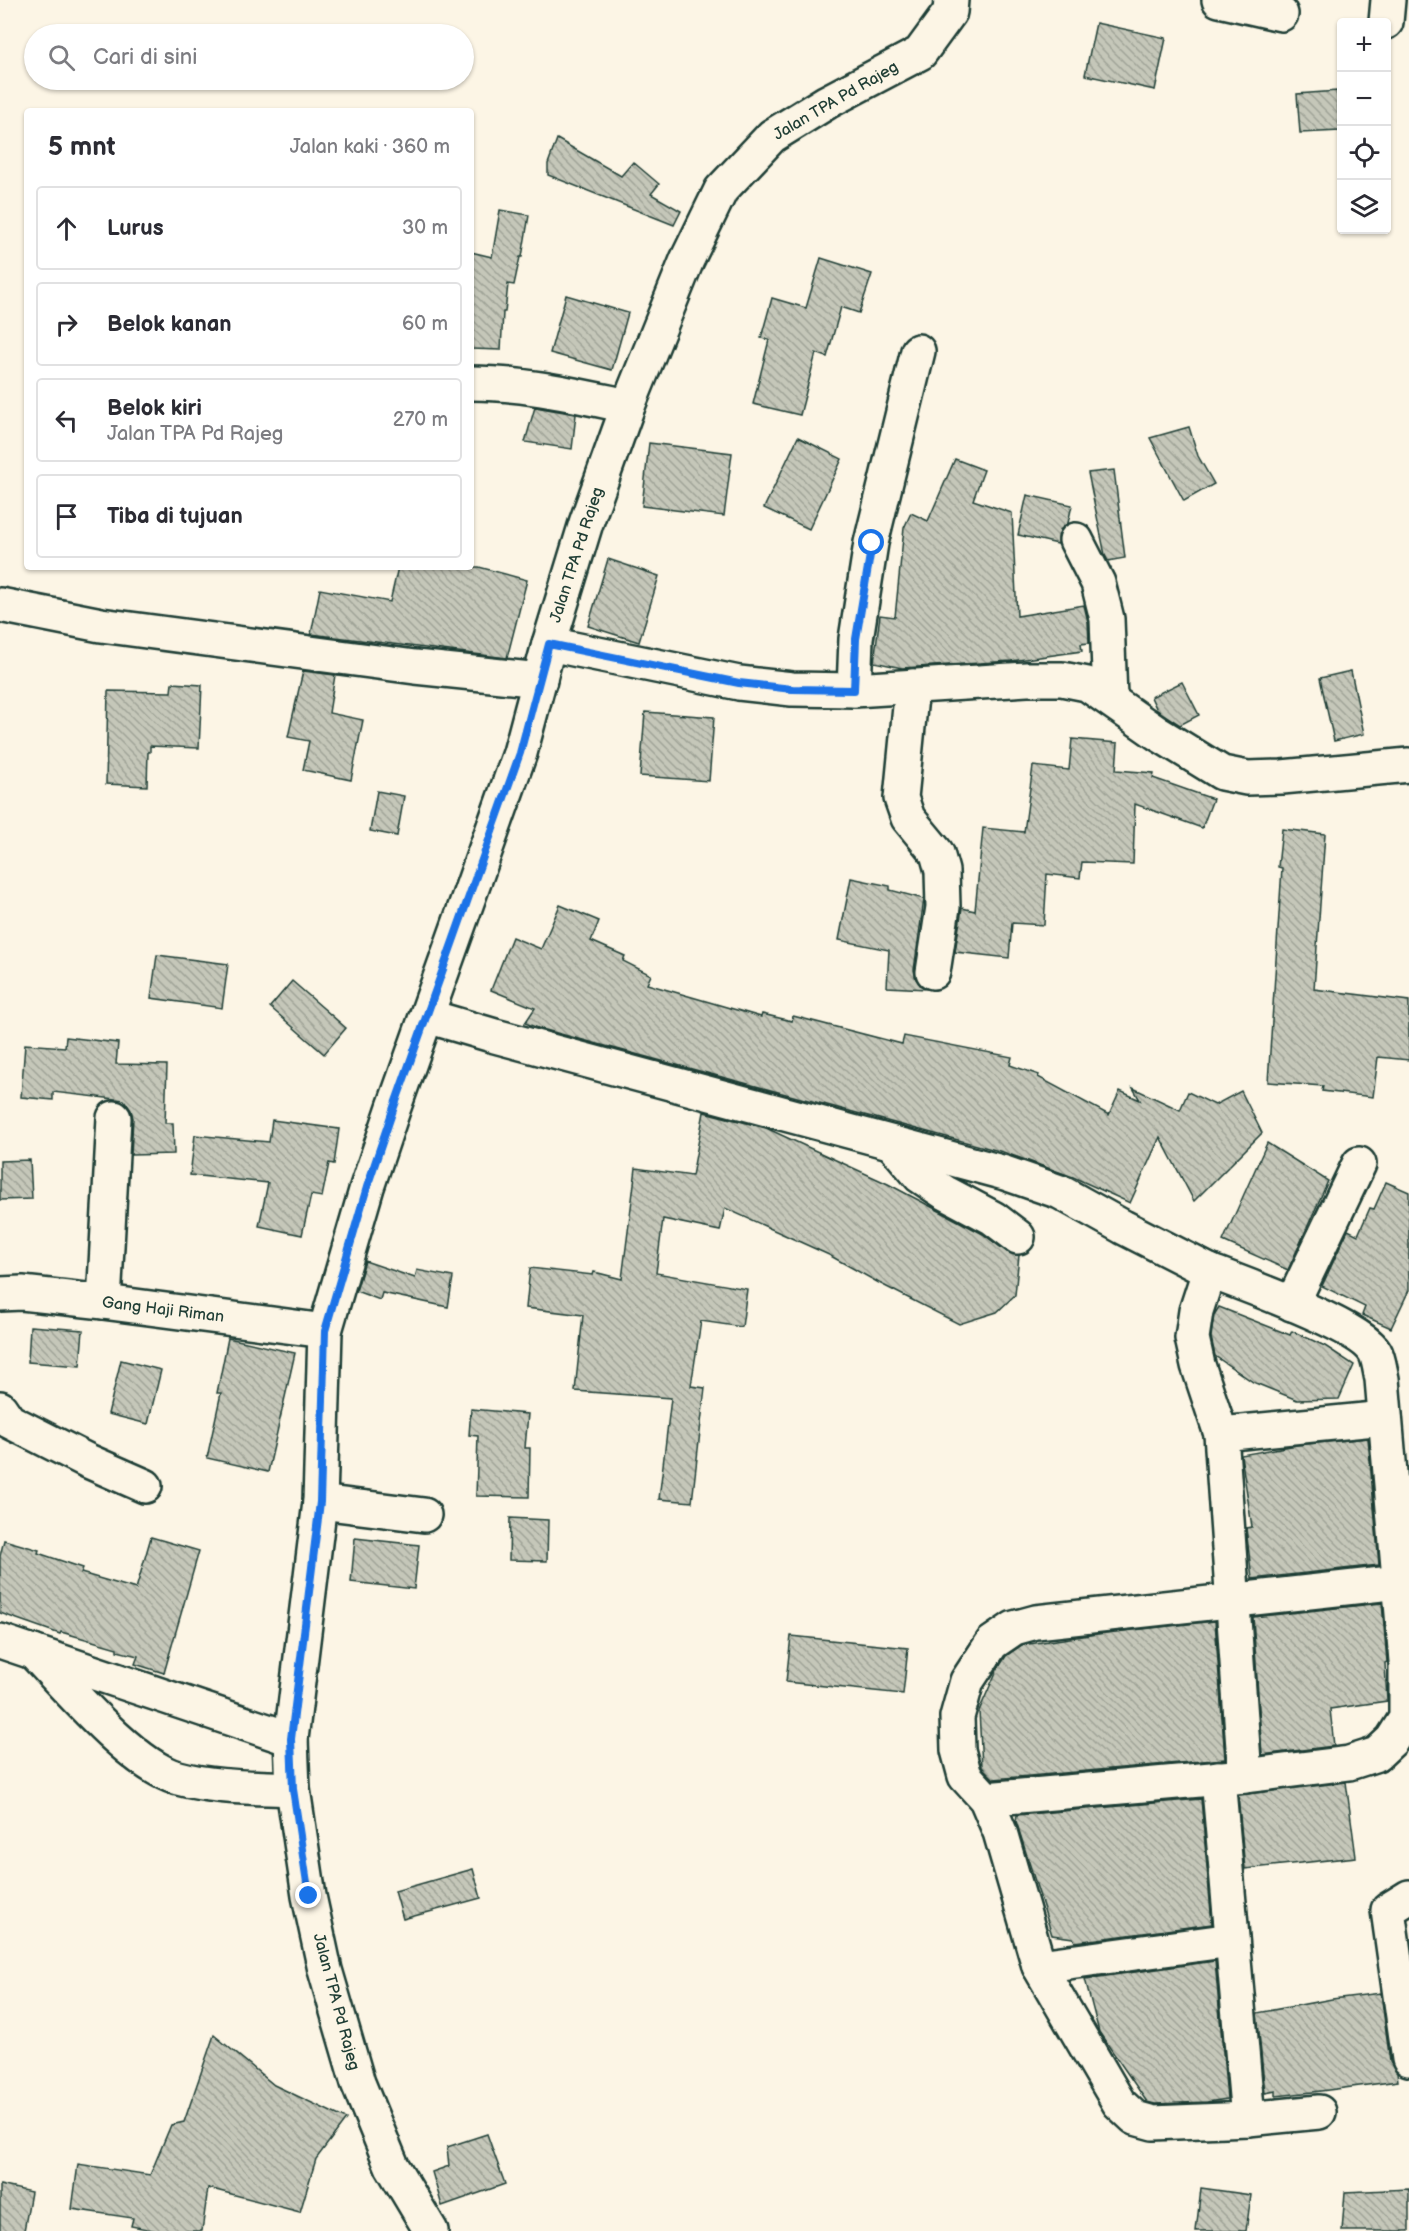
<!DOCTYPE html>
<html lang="id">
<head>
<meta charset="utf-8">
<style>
  :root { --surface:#fff; --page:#f7f7f7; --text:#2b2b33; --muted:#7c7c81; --line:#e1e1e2 }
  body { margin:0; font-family:"Balsamiq Sans",sans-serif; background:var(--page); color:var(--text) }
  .controls { position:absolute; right:18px; top:18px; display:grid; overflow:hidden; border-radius:6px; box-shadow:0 2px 4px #0004 }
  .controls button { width:54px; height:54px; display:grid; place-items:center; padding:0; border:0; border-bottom:2px solid var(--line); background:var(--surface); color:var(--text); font:30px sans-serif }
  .stop { position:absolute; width:18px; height:18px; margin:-14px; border:4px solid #1a73e8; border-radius:50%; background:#fff }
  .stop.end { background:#1a73e8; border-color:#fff; box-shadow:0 2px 6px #0008 }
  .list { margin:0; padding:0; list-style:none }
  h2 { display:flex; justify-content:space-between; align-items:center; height:78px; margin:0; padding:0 24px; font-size:26px }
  h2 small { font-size:20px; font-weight:400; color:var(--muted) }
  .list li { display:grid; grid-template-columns:39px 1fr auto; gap:18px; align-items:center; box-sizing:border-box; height:84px; margin:0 12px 12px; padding:0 12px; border:2px solid var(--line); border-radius:6px }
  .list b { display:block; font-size:22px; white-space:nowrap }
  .list p { margin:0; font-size:20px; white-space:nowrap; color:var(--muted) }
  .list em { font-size:20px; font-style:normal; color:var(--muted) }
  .icon { flex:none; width:33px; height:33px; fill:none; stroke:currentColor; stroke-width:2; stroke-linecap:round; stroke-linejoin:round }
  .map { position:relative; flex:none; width:1409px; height:2231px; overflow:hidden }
  .search { position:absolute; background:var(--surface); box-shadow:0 2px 4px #0004; left:24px; top:24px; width:450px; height:66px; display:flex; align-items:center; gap:15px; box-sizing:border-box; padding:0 21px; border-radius:33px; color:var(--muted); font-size:22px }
  .panel { position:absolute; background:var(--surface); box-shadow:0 2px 4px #0004; left:24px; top:108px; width:450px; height:462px; border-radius:6px }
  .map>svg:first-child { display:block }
</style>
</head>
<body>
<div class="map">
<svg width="1409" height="2231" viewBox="0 0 1409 2231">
  <defs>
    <pattern id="building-back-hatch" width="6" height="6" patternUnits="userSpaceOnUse" patternTransform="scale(1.5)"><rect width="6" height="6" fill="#c5c7b9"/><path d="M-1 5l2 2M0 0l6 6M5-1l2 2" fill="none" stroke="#9fa397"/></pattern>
  </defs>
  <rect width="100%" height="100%" fill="#fcf5e5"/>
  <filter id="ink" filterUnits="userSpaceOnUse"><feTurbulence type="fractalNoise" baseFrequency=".0167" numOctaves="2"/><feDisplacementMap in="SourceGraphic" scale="12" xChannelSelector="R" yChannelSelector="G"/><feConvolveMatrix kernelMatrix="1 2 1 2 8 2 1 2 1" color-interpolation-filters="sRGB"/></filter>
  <g filter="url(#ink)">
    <!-- building -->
    <g fill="url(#building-back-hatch)" stroke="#1f3d34" stroke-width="1.5">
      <polygon points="1096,23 1166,38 1155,90 1085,75"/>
      <polygon points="1337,91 1340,131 1300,133 1297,94"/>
      <polygon points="557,139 621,176 633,162 659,184 651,194 681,211 674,225 548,175 548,164"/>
      <polygon points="500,210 529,215 522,257 520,257 514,285 508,284 505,312 503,312 501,350 471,349 471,252 492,257"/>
      <polygon points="821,258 872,274 859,313 841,307 827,357 816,353 800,415 753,404 769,340 761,338 772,298 806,308"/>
      <polygon points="566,295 628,313 612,370 550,353"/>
      <polygon points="535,407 576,414 572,449 525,442"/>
      <polygon points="1189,427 1198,456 1214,484 1184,501 1150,438"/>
      <polygon points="798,437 842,459 809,529 764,508"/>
      <polygon points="649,443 732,453 724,516 642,506"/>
      <polygon points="955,459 984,470 973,500 1012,513 1017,616 1084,605 1088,622 1089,643 1081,644 1082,651 1011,661 902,668 874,662 880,615 895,617 904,528 911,513 928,521"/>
      <polygon points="1114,470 1125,558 1108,561 1105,555 1088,473"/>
      <polygon points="1027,495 1072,505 1068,523 1060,530 1058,544 1018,535"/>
      <polygon points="608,559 659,576 639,642 588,626"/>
      <polygon points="398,567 479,567 527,580 507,658 311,634 320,589 390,602"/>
      <polygon points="303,671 335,675 329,713 363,720 351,780 303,770 309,741 288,737"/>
      <polygon points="1351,671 1364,734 1334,741 1320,678"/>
      <polygon points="1182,682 1199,715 1180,725 1157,710 1151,697"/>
      <polygon points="172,683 202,685 199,748 150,746 150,752 148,752 147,786 106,784 108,691 171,692"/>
      <polygon points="645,712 714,717 709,781 640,776"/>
      <polygon points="1072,739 1118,743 1116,770 1154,773 1153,778 1213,799 1202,828 1135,804 1133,864 1082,862 1080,878 1047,874 1044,925 1012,923 1009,958 955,952 962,908 975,911 983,828 1024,832 1033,766 1069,770"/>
      <polygon points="377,791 404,796 397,836 370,831"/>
      <polygon points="1282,829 1325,834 1314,989 1409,1001 1409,1060 1378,1057 1373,1097 1322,1091 1323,1086 1268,1082 1282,868 1278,867"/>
      <polygon points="851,878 890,886 890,890 924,899 914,970 916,979 921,986 927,989 887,987 889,950 839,940"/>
      <polygon points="560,905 599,921 591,941 625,956 623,961 651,975 647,984 761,1017 762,1014 792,1021 793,1016 902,1044 904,1036 1012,1057 1010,1065 1039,1075 1038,1077 1109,1115 1120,1091 1140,1100 1133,1088 1180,1110 1188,1092 1215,1105 1241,1091 1262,1133 1194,1201 1160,1137 1130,1203 1073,1177 1003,1152 538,1028 525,1023 535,1008 491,990 512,937 541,949"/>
      <polygon points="157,955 228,964 222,1008 151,998"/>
      <polygon points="292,981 346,1028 324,1054 270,1007"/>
      <polygon points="66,1037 118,1043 116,1064 167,1065 165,1123 173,1123 174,1154 131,1155 133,1118 131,1110 124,1100 53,1092 53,1100 21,1097 25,1044 65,1047"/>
      <polygon points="704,1112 766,1128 888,1184 983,1234 1007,1252 1019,1255 1015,1295 997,1312 959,1324 879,1283 829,1255 725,1208 720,1231 663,1219 656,1273 747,1289 742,1327 701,1321 691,1386 705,1388 692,1502 659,1499 671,1398 575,1391 583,1315 526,1308 530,1268 593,1275 594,1272 622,1279 636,1168 692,1176"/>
      <polygon points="272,1120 339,1129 334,1164 329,1163 322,1197 311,1195 302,1235 259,1226 268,1183 190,1175 195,1135 269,1142"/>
      <polygon points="1267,1143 1328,1181 1288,1270 1223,1241"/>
      <polygon points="30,1160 32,1199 0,1200 0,1161"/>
      <polygon points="1386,1182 1409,1192 1409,1290 1391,1328 1362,1315 1365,1307 1322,1286 1348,1230 1358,1235 1370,1208 1374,1209"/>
      <polygon points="365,1261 415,1278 417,1270 453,1277 448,1307 382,1293 380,1300 356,1291"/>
      <polygon points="1219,1307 1290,1335 1292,1331 1325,1346 1354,1365 1339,1399 1297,1400 1253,1382 1215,1356 1211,1337 1214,1315"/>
      <polygon points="30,1326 83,1330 80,1366 28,1362"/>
      <polygon points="228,1338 295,1353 268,1472 207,1458 221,1393 217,1393"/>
      <polygon points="121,1360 161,1370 148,1424 108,1414"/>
      <polygon points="471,1409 528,1414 525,1448 530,1448 529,1497 476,1496 478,1436 469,1435"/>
      <polygon points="1368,1438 1379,1565 1252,1579 1246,1528 1252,1527 1241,1455 1297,1445"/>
      <polygon points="510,1518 548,1520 547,1561 509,1560"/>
      <polygon points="151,1537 199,1551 164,1673 135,1664 138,1656 117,1651 117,1648 61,1632 60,1634 0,1613 0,1556 4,1540 39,1550 38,1553 83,1568 81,1573 136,1589"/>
      <polygon points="355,1538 419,1545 414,1589 351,1582"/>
      <polygon points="1382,1603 1387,1662 1385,1663 1387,1701 1330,1709 1334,1746 1262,1755 1253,1617"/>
      <polygon points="1215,1621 1225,1759 994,1779 982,1767 979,1711 997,1670 1006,1656 1022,1645 1097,1634"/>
      <polygon points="791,1636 908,1648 903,1694 786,1682"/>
      <polygon points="1346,1782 1356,1857 1245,1869 1238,1795"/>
      <polygon points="1201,1799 1212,1924 1075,1942 1073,1938 1052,1935 1016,1821 1017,1815"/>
      <polygon points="473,1869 481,1898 403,1919 395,1891"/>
      <polygon points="1215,1961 1227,2099 1207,2102 1155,2104 1147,2102 1099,2032 1085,1979"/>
      <polygon points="1381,1993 1390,2062 1397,2073 1398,2081 1313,2092 1276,2096 1276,2091 1265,2093 1257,2013 1332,1999"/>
      <polygon points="214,2035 274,2085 346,2119 316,2159 300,2212 208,2188 202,2231 157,2231 131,2226 133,2218 72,2209 78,2164 150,2175 171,2125 184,2122"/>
      <polygon points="487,2134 505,2184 442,2206 432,2172 449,2166 447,2147"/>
      <polygon points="0,2185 31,2192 24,2231 0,2231"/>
      <polygon points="1201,2188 1251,2195 1246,2231 1196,2231"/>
      <polygon points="1409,2189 1409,2231 1342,2231 1345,2192"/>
    </g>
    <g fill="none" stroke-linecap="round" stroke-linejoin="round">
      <defs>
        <g id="minor">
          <polyline points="1219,0 1281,14"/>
          <polyline points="1386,22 1388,0"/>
          <path d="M 471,383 C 525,383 575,395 628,406"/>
          <polyline points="1076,540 1098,583 1107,619 1110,698"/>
          <polyline points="0,605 101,625 415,667 540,680"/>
          <polyline points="549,644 739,683 792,689 854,690 1027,679 1062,679 1087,684 1157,733 1222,773 1247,778 1282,777 1409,765"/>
          <polyline points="912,686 901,798 908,818 937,853 942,871 943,907 933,972"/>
          <polyline points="854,690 856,639 871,543 918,351"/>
          <polyline points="427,1016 495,1036 1005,1173 1060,1192 1123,1227 1209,1271 1196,1311 1192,1338 1198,1365 1221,1434 1245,1776 986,1799"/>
          <polyline points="892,1143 920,1176 944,1192 993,1218 1018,1237"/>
          <path d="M 1209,1271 C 1240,1283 1361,1326 1375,1352 C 1379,1359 1380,1371 1382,1379 L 1406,1661 L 1406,1718 L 1392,1740 L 1377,1754 L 1349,1763 L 1245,1776"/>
          <polyline points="0,1294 22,1293 104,1302 325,1331"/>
          <polyline points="104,1302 114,1118"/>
          <polyline points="1292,1304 1359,1164"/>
          <polyline points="0,1408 9,1421 88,1461 145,1486"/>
          <polyline points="1221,1434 1385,1418"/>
          <polyline points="320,1502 424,1515"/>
          <polyline points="0,1641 291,1739"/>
          <path d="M 33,1652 C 66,1686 133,1766 178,1778 C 215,1788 254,1787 293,1789"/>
          <polyline points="1218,1778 1248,2119 1319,2112"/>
          <polyline points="1409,1897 1388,1910 1409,2059"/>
          <polyline points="1039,1966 1232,1940"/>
          <polyline points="1248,2119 1153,2123 1135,2118 1119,2103 1039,1966 1000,1832 986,1799 965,1776 958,1750 957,1717 967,1681 992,1643 1014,1628 1036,1622 1400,1582"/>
          <polyline points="431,2231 392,2166 358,2083 325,1970 309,1896 293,1789 291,1739 320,1502 325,1331 367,1187 394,1107 520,753 549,644 586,523 628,406 687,260 721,190 772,136 827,102 920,53 950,12 951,0"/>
        </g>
      </defs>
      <!-- minor casing -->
      <use href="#minor" stroke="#1f3d34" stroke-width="38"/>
      <!-- minor -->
      <use href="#minor" stroke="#fcf5e5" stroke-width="33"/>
    </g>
  </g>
  <g fill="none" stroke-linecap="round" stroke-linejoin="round" filter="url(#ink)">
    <!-- route -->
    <polyline stroke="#1a73e8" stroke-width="8" points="309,1896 293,1789 291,1739 320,1502 325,1331 367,1187 394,1107 520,753 549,644 739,683 792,689 854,690 856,639 872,543"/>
  </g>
  <g text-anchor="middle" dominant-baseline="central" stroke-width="4.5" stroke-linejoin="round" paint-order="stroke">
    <!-- street labels -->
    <g font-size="16" fill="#1f3d34" stroke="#fcf5e5">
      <text transform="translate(836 101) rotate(-30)">Jalan TPA Pd Rajeg</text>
      <text transform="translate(577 555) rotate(-72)">Jalan TPA Pd Rajeg</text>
      <text transform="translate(163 1310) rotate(7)">Gang Haji Riman</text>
      <text transform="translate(336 2002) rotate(75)">Jalan TPA Pd Rajeg</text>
    </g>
  </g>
</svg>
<div class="controls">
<button>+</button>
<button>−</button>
<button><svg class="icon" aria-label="locate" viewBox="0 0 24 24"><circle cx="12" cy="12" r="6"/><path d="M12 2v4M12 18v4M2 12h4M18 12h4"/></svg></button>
<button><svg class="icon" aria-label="layers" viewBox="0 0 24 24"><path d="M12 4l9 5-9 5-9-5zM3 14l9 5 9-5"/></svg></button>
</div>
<div class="stop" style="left:872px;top:543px"></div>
<div class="stop end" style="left:309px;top:1896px"></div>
<div class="search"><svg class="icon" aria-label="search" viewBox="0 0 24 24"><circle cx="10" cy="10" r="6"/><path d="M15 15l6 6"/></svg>Cari di sini</div>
<section class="panel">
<h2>5 mnt<small>Jalan kaki · 360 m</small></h2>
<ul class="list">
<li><svg class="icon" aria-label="ahead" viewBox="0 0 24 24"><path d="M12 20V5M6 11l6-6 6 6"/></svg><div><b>Lurus</b></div><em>30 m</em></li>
<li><svg class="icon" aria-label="right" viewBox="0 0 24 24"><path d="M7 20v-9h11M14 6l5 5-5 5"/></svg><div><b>Belok kanan</b></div><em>60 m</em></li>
<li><svg class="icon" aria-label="left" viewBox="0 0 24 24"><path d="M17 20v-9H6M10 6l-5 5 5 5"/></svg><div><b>Belok kiri</b><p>Jalan TPA Pd Rajeg</p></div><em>270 m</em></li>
<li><svg class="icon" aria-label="arrive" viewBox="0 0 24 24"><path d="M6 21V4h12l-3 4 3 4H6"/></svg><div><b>Tiba di tujuan</b></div></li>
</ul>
</section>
</div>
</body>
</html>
